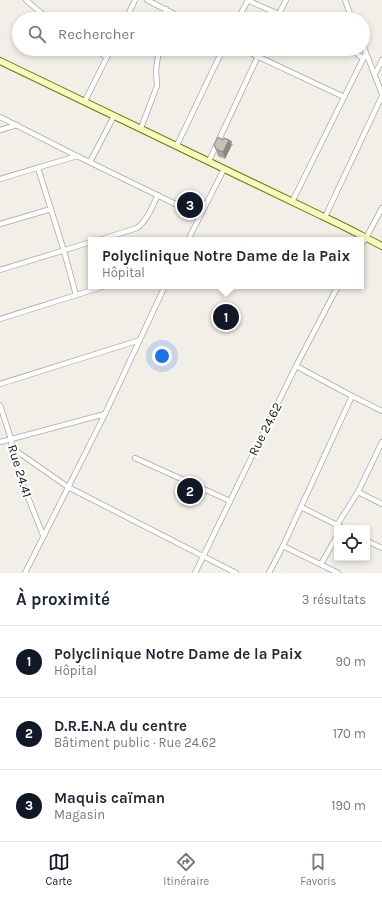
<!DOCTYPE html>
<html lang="fr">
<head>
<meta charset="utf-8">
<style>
  :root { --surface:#fff; --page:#f2f2f3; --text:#1f2937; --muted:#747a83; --line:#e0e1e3; --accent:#111827 }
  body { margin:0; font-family:Karla,sans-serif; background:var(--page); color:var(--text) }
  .controls { position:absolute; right:12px; bottom:12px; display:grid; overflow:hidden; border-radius:0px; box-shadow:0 2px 6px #0003 }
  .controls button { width:36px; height:36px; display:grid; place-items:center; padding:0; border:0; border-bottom:1px solid var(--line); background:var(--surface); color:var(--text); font:20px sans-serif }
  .you { position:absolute; left:162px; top:356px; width:14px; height:14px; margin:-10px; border:3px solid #fff; border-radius:50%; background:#1a73e8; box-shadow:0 0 0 6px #1a73e833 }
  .badge { display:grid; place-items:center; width:26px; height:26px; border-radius:50%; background:var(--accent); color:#fff; font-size:13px; font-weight:700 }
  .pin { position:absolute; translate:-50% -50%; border:2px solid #fff; box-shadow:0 1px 4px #0006 }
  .popup { position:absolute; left:88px; top:237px; width:276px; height:52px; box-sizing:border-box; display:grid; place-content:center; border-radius:0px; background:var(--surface); filter:drop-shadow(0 1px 3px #0005); font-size:13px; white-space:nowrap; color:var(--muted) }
  .popup b { font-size:15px; color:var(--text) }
  .popup::after { content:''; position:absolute; left:50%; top:100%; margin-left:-8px; border:8px solid transparent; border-top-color:var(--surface) }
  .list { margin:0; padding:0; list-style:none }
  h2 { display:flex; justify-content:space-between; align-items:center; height:52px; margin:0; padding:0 16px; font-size:17px }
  h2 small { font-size:13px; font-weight:400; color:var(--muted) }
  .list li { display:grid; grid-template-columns:26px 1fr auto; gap:12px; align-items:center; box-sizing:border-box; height:72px; padding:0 16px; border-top:1px solid var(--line) }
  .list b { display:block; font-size:15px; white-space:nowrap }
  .list p { margin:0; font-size:13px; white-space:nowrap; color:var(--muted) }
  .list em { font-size:13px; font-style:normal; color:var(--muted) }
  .icon { flex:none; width:22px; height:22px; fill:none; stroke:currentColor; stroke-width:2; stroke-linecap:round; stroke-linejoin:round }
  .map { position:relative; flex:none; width:382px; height:573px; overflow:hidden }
  .search { position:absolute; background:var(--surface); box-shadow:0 2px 6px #0003; left:12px; right:12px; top:12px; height:44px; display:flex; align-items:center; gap:10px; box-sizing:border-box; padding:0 14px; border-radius:22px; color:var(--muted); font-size:15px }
  .sheet { height:268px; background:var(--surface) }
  nav { display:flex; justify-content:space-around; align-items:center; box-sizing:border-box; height:56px; border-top:1px solid var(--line); background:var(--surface); font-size:11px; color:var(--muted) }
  nav a { display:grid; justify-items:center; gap:2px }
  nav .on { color:var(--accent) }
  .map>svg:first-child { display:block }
</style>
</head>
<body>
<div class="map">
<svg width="382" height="573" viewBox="0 0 382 573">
  <rect width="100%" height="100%" fill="#f2efe9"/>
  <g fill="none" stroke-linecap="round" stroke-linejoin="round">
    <defs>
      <g id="street">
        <polyline points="26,0 48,19"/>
        <polyline points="147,0 184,19"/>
        <polyline points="247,0 290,19"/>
        <polyline points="345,0 352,19"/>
        <polyline points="279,14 286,0"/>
        <polyline points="126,19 135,0"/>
        <polyline points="164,19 166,9"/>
        <polyline points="238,19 248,0"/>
        <polyline points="363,45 382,94"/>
        <polyline points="94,49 107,57"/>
        <polyline points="242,49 344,97"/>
        <polyline points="352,49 363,59"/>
        <polyline points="375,74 382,60"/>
        <polyline points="85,101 111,49"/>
        <polyline points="0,117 77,156 200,216"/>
        <polyline points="141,128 157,86 156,70 159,49"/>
        <polyline points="0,130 17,125"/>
        <polyline points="177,145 223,49"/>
        <polyline points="209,161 258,56"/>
        <polyline points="90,162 114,116"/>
        <polyline points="38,168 64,251 76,295"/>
        <polyline points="0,179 77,156"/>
        <polyline points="292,202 366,53"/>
        <polyline points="325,217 382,96"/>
        <polyline points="0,224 51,209"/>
        <path d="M 99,240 L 137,228 C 148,220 152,206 158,195"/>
        <polyline points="188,240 224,169"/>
        <polyline points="361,245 366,238 382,208"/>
        <polyline points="0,270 91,242"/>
        <polyline points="0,319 105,286"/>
        <polyline points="296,366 352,396 382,411"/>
        <polyline points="0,384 140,340"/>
        <polyline points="0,405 11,439 12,448 20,477 43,535"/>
        <polyline points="0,442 105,414"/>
        <polyline points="12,448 68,487 236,573"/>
        <polyline points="135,458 230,501"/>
        <polyline points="358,492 382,504"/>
        <polyline points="301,507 343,528"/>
        <polyline points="337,525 358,492 382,442"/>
        <polyline points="367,541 382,548"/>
        <polyline points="283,546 338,573"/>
        <polyline points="321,564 337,536"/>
        <polyline points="25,573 105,414 165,286"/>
        <polyline points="195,573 296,366 338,286"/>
        <polyline points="269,573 283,546 352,396"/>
      </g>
      <path id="secondary" d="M 0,61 C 108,112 215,165 322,216 C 342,225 362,236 382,246"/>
    </defs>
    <!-- street casing -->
    <use href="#street" stroke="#a9a9a9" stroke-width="6"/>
    <!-- secondary casing -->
    <use href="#secondary" stroke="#707d05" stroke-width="8"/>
    <!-- street -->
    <use href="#street" stroke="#fff" stroke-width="4.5"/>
    <!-- secondary -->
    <use href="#secondary" stroke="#f7fabf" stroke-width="6"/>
  </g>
  <!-- wall -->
  <polygon fill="#aba49e" points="223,140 233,144 231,147 231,146 225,159 218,156 214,145"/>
  <!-- shaded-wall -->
  <polygon fill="#8b8681" points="229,140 231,147 225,159 223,152"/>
  <!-- building -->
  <g fill="#c7bfb8" stroke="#8b8681">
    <polygon points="218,137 223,140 224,138 229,140 223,152 216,149 214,145"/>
    <polygon points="229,140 232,142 230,144"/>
  </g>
  <g text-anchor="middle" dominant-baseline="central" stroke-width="4" stroke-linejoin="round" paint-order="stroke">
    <!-- street labels -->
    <g font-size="13" fill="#222" stroke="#fff">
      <text transform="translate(265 429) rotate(-63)">Rue 24.62</text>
      <text transform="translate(20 471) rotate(73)">Rue 24.41</text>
    </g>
  </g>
</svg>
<div class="controls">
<button><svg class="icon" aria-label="locate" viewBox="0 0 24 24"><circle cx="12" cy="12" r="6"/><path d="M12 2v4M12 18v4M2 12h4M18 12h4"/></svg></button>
</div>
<div class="you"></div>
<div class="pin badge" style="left:226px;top:317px">1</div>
<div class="popup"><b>Polyclinique Notre Dame de la Paix</b>Hôpital</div>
<div class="pin badge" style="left:190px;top:491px">2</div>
<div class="pin badge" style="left:190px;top:205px">3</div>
<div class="search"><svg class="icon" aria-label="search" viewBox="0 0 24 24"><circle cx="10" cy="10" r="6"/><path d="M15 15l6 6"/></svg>Rechercher</div>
</div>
<section class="sheet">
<h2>À proximité<small>3 résultats</small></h2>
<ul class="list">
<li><span class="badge">1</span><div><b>Polyclinique Notre Dame de la Paix</b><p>Hôpital</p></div><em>90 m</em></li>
<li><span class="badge">2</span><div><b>D.R.E.N.A du centre</b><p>Bâtiment public · Rue 24.62</p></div><em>170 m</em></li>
<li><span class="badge">3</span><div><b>Maquis caïman</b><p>Magasin</p></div><em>190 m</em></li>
</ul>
</section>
<nav>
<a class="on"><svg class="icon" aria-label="map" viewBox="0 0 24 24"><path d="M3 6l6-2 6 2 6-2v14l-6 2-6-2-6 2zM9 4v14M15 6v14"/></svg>Carte</a>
<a><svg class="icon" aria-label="directions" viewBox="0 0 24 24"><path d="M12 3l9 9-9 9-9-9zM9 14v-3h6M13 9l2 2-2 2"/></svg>Itinéraire</a>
<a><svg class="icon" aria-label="saved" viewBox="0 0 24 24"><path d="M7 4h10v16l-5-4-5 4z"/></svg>Favoris</a>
</nav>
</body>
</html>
